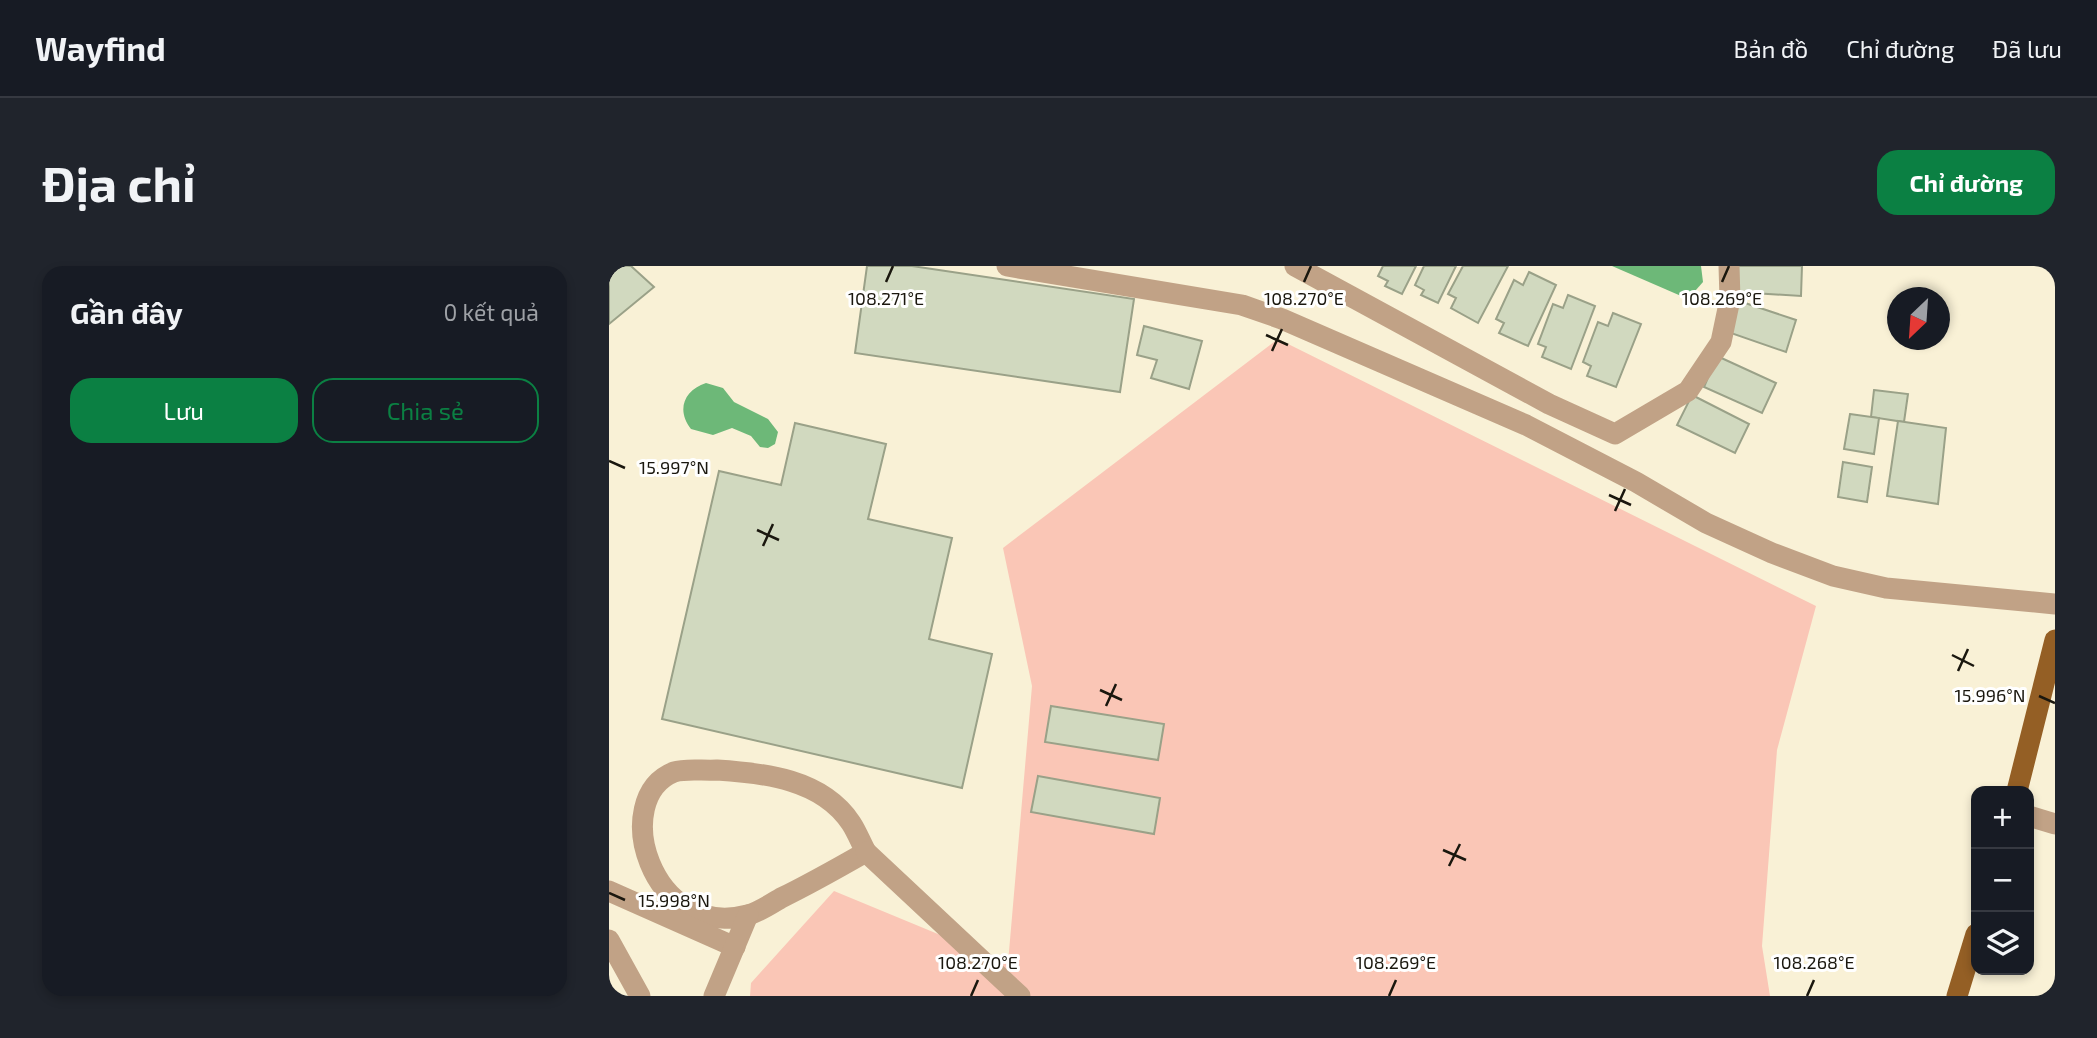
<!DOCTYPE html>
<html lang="vi">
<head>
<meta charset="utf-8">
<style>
  :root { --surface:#171b24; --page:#20242c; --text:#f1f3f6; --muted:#9ea1a6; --line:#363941; --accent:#0b8043 }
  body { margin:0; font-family:"Exo 2",sans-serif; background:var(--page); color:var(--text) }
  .controls { position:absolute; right:21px; bottom:21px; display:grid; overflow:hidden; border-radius:14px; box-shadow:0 4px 10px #0003 }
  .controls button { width:63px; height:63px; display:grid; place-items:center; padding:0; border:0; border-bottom:2px solid var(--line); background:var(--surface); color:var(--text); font:35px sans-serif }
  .compass { position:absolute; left:1278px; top:21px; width:63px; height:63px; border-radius:50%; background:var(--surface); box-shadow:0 4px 10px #0003; rotate:205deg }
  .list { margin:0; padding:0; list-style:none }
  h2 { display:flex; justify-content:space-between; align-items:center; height:91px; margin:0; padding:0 28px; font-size:30px }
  h2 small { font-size:23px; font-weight:400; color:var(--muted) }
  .actions { display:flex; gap:14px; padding:21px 28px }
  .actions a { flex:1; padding:16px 0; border:2px solid var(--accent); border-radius:21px; text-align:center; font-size:24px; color:var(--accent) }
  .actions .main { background:var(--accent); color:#fff }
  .icon { flex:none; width:38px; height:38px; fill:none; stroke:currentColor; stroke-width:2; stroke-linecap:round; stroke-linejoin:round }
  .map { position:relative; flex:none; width:1446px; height:730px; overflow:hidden; border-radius:21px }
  header { display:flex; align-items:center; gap:42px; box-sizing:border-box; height:98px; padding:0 35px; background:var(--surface); border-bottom:2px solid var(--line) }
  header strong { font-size:33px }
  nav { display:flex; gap:38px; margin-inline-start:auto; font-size:24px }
  .intro { display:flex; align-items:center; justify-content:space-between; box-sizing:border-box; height:168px; padding:0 42px }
  h1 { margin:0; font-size:49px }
  .button { padding:18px 32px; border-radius:21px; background:var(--accent); color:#fff; font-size:24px; font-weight:700 }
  main { display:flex; gap:42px; padding:0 42px }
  aside { flex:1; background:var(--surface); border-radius:21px; box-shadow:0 4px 10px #0003 }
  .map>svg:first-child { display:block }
</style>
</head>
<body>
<header>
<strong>Wayfind</strong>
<nav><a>Bản đồ</a><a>Chỉ đường</a><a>Đã lưu</a></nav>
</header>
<div class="intro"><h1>Địa chỉ</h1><a class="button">Chỉ đường</a></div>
<main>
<aside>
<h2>Gần đây<small>0 kết quả</small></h2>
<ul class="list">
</ul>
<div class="actions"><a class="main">Lưu</a><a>Chia sẻ</a></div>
</aside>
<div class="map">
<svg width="1446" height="730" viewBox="0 0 1446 730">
  <rect width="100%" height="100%" fill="#f9f1d6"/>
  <!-- green -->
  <polygon fill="#fac6b6" points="669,73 1207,340 1168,484 1153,680 1161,730 141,730 142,717 225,625 399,697 423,420 394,282"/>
  <!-- water -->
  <g fill="#6db878">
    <polygon points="1003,0 1092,0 1094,16 1079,33"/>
    <path d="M 97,117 L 114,122 L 125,136 L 159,153 L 169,166 L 166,178 L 159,182 L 151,181 L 142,170 L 123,162 L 104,169 L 82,163 C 67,144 75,124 97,117 Z"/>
  </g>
  <!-- building -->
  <g fill="#d1d9bf" stroke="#9aa188" stroke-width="2">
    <polygon points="0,0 22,0 45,21 0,58"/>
    <polygon points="258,0 303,0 525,33 511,126 246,87"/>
    <polygon points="774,0 807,0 793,28 776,20 779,15 769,10"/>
    <polygon points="815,0 847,0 829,37 812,29 815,24 806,19"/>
    <polygon points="854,0 899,0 869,57 842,42 847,32 839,28"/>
    <polygon points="1129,0 1193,0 1192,30 1128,26"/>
    <polygon points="920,6 947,19 919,80 890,67 895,57 887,53 905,14 914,19"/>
    <polygon points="959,29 986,40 962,103 933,91 937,81 929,78 944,38 954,42"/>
    <polygon points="1127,34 1187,54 1177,86 1116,65"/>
    <polygon points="1004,47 1032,58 1007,121 978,110 982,100 974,96 989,56 999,60"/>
    <polygon points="535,60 593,75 580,123 542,112 548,94 528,89"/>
    <polygon points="1108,90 1167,117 1153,147 1095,121"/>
    <polygon points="1265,124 1299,128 1295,156 1262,151"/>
    <polygon points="1083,129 1140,158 1126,187 1068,159"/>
    <polygon points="1241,148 1270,152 1265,188 1235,183"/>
    <polygon points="1289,155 1337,162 1329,238 1278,230"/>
    <polygon points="186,157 277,178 259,253 343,272 320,373 383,388 353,522 53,453 110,205 172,219"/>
    <polygon points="1234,196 1263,201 1258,236 1229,231"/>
    <polygon points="442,440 555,458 549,494 436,476"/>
    <polygon points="429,510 551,532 545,568 422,546"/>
  </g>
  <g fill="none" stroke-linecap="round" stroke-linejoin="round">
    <!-- minor -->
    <g stroke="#c1a286" stroke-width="21">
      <polyline points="398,0 633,39 673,53 917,159 1027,216 1097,257 1163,287 1224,310 1277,322 1446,338"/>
      <polyline points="686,0 940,138 1006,168 1079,125 1112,76 1121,33 1120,0"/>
      <path d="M 108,504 C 155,507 213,513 242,557 C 248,566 252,577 257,586 C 229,602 201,618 172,632 C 162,638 150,646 139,649 C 41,675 0,532 65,506 C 77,502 95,505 108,504 Z"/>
      <polyline points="1420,550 1446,558"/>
      <polyline points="257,586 411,730"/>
      <polyline points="0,625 126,681"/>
      <polyline points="0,674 31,730"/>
      <polyline points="105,730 139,649"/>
    </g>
    <!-- major -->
    <g stroke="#945f25" stroke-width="21">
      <polyline points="1408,525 1446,374"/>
      <polyline points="1348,730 1367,668"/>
    </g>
  </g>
  <!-- ticks -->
  <path fill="none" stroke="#1a170e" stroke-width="2.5" d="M 277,16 L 284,0M 695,16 L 702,0M 1113,16 L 1120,0M 657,69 L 679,79M 663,85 L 673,63M 0,195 L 16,202M 1000,229 L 1022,239M 1006,245 L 1016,223M 148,264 L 170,274M 154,280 L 164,258M 1343,389 L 1365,400M 1349,405 L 1359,383M 491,424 L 513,434M 1430,430 L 1446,437M 497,440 L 507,418M 834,584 L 857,594M 840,600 L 851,578M 0,627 L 16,634M 362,730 L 369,714M 780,730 L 787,714M 1198,730 L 1205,714"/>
  <g font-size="18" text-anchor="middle" fill="#1a170e" stroke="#fff" stroke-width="6" stroke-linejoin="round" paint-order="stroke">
    <text x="277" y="39">108.271°E</text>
    <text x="695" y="39">108.270°E</text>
    <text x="1113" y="39">108.269°E</text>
    <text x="65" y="208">15.997°N</text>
    <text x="1381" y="436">15.996°N</text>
    <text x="65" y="641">15.998°N</text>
    <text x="369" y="703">108.270°E</text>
    <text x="787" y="703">108.269°E</text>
    <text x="1205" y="703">108.268°E</text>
  </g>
</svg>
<div class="controls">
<button>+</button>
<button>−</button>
<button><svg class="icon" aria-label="layers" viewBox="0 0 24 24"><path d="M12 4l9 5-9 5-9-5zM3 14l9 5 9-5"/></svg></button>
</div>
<svg class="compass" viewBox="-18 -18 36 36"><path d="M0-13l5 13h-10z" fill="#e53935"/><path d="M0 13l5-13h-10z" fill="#9ea1a6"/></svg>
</div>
</main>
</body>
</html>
